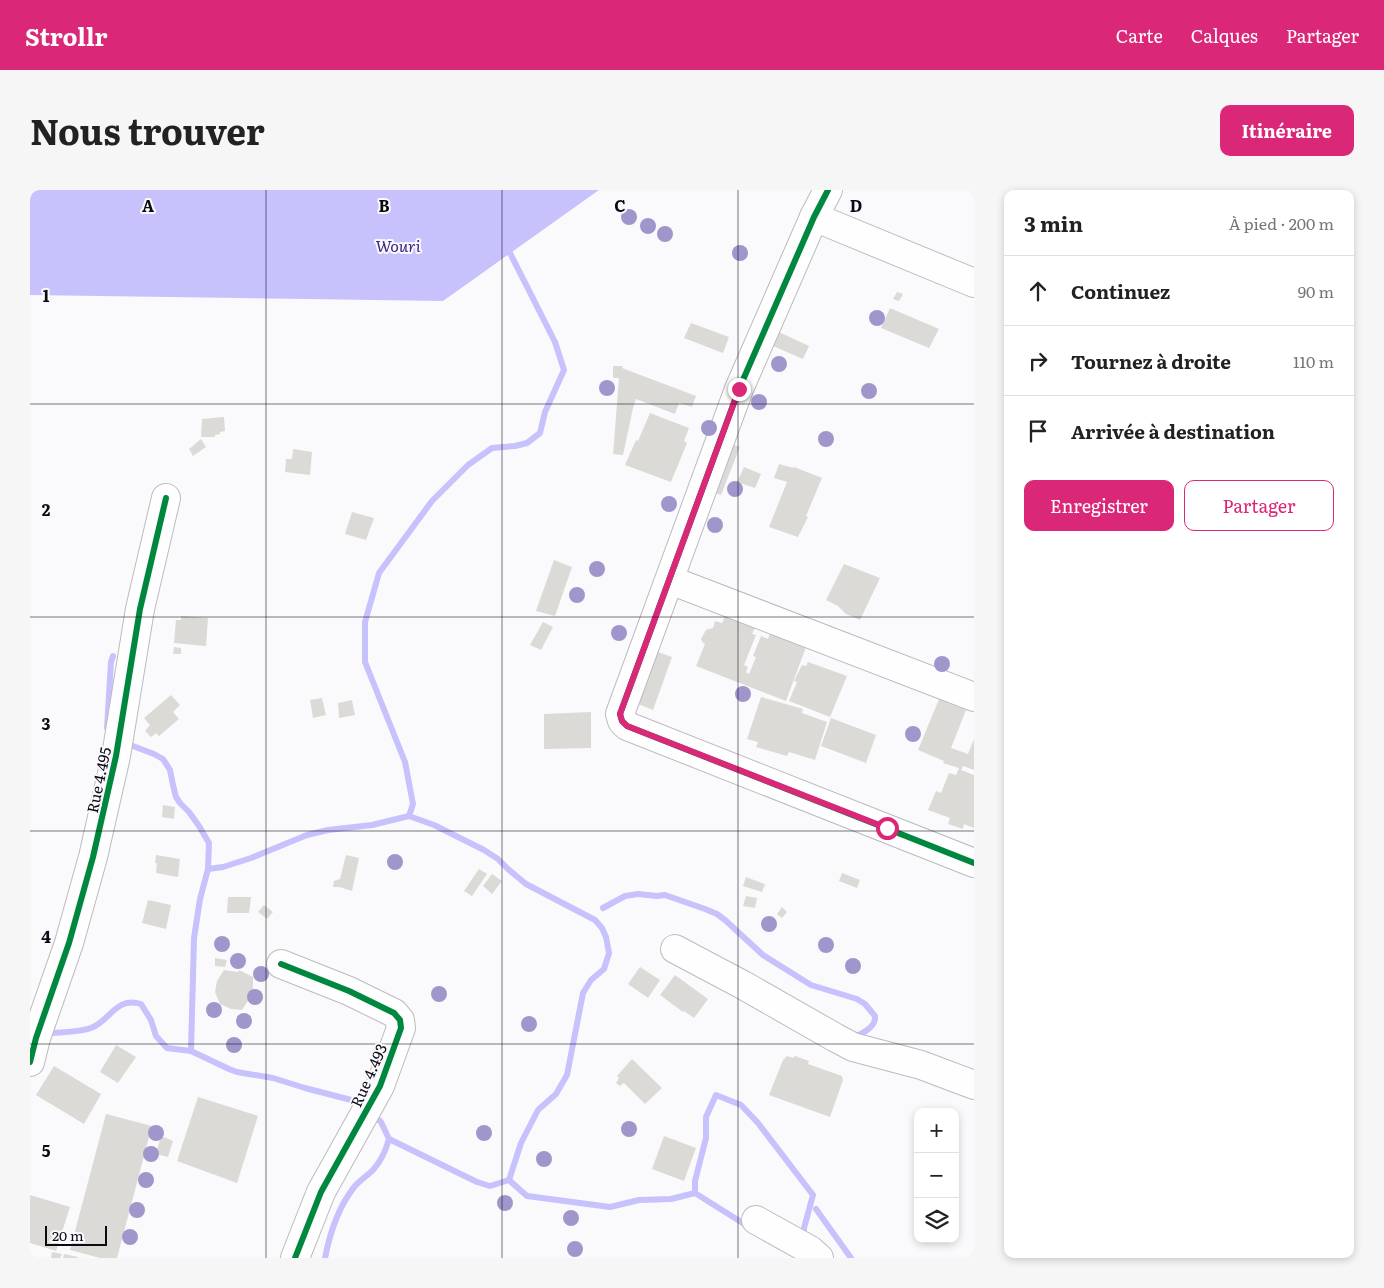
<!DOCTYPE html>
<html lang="fr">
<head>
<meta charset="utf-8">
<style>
  :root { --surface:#fff; --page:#f6f6f6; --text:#222; --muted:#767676; --line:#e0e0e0; --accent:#db2777 }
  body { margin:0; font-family:Literata,serif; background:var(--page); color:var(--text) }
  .controls { position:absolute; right:15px; bottom:15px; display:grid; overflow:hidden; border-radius:10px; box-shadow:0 2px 8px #0003 }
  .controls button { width:45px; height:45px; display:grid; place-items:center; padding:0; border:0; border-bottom:1px solid var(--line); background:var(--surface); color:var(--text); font:25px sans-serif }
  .scale { position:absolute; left:15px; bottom:12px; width:62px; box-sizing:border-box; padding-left:5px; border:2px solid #0b0a12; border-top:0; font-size:14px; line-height:18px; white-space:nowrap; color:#0b0a12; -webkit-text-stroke:4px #f9f9fe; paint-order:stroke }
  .stop { position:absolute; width:15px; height:15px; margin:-11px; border:4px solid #db2777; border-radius:50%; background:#fff }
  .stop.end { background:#db2777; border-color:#fff; box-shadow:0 1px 5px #0008 }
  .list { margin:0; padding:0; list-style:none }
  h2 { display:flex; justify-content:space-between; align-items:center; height:65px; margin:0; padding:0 20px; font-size:21px }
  h2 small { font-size:16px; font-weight:400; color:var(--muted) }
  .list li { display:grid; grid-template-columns:32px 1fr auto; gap:15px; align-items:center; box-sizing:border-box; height:70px; padding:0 20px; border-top:1px solid var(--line) }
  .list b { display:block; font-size:19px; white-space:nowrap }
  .list em { font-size:16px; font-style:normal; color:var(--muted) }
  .actions { display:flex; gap:10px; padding:15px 20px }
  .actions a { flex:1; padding:11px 0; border:1px solid var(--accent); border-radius:10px; text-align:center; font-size:18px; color:var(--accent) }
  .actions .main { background:var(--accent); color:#fff }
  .icon { flex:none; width:28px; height:28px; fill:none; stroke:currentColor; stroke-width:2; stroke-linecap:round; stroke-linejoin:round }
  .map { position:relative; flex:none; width:944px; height:1068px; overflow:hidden; border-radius:10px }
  header { display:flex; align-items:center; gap:30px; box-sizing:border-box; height:70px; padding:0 25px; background:var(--accent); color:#fff }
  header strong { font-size:24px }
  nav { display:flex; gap:28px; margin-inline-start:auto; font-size:18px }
  .intro { display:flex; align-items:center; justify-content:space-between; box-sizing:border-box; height:120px; padding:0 30px }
  h1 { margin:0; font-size:35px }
  .button { padding:12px 22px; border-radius:10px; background:var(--accent); color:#fff; font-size:18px; font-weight:700 }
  main { display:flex; gap:30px; padding:0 30px }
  aside { flex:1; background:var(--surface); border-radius:10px; box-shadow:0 2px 8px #0003 }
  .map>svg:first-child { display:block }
</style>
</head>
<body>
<header>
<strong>Strollr</strong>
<nav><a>Carte</a><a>Calques</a><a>Partager</a></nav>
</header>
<div class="intro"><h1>Nous trouver</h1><a class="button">Itinéraire</a></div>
<main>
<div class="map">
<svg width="944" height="1068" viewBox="0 0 944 1068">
  <rect width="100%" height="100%" fill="#fafafd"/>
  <!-- water -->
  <polygon fill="#c7c1fc" points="0,0 569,0 413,111 0,105"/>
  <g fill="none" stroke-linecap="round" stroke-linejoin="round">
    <!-- stream -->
    <g stroke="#c7c1fc" stroke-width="6">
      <polyline points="79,542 77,538 81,472 83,466"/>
      <polyline points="95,553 124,564 133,569 140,580 143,595 146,607 150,613 159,622 169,636 179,653 178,679 170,709 164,748 161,861"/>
      <polyline points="379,626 383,614 375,572 335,472 335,432 349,383 402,311 438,275 462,258 485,256 497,253 510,243 515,222 534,180 525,152 477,57"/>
      <polyline points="178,679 193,677 221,668 277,645 298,640 342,635 379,626 404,635 454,660 468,669 478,679 496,694 565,730 572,738 576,747 579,763 574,779 561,790 553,803 537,885 526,904 508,920 491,953 479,990"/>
      <path d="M 573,718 L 595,706 L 608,704 L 627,706 L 635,705 L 675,719 L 687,724 L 695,730 L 733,765 L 781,795 L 827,809 L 835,814 L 845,826 C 846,838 832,843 823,848"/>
      <path d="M 16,839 L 22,843 C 34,842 51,842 61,838 C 80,831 86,806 111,814 L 121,830 L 126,846 L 137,858 L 161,861 L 199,879 L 207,882 L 243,888 L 275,898 L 325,911 L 332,916"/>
      <polyline points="342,924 351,932 359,949 447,992 460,996 479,990"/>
      <polyline points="479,990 497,1006 580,1017 609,1010 641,1009 665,1003 719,1037"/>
      <polyline points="665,1003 665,991 676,948 676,927 686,905 711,915 728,933 783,1005 774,1038 774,1050"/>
      <polyline points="786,1019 821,1068"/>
      <path d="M 295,1068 C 300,1042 308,1017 325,996 C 330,990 337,986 343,980 C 351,971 356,960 359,949"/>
    </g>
  </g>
  <!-- building -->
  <g fill="#dcdad6">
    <polygon points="867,102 873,104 869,111 863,109"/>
    <polygon points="860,118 909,139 899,158 851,138"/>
    <polygon points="661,133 699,147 693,163 654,148"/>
    <polygon points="749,142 779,156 773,169 743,156"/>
    <polygon points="583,176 593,176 592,178 666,206 662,217 649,213 645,224 606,209 603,218 593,265 583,264 589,188 583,188"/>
    <polygon points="620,223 659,238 654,251 657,253 641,292 595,275 606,250 608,251"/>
    <polygon points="194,227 195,241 190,242 190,244 185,245 185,247 171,247 172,229"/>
    <polygon points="171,249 176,257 163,266 159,259"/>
    <polygon points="704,255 710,257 709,259 691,305 684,303"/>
    <polygon points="263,259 282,262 280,285 255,282 256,269 262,269"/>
    <polygon points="749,274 763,278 764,277 792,288 776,326 778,327 768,347 739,337 757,292 744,288"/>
    <polygon points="714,277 731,284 725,298 707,292"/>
    <polygon points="322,322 344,328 336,350 315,344"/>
    <polygon points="524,370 542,377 525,426 506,421"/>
    <polygon points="814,374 850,388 830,430 816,424 808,416 796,410"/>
    <polygon points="697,422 727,434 722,444 726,445 714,475 718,477 716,482 719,484 726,467 723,466 731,446 738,449 740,443 776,457 756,511 666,476 675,454 673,453 671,449 676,440 683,438 685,431 692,433"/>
    <polygon points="151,426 178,428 176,456 144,453 146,430 151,430"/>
    <polygon points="513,432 523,437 511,460 500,455"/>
    <polygon points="144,457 151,458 151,464 143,464"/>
    <polygon points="622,460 642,467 623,520 603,512"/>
    <polygon points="778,472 817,486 800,527 759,511 767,492 764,491 772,475 776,476"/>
    <polygon points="912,502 921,507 917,513 936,520 921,558 938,564 944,549 944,580 933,576 931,580 944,585 944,638 934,634 933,639 918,634 920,628 898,620 906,601 911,603 919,583 926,585 929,578 913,573 914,571 888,560"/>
    <polygon points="141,505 150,515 143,522 149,529 129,546 126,543 121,547 115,541 120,535 114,528"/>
    <polygon points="731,507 773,519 772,523 797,532 785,570 759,562 757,566 726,557 728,552 717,549"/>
    <polygon points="292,508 296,525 283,528 280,510"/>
    <polygon points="322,510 325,525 309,528 308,513"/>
    <polygon points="561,522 561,558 514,559 514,524"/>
    <polygon points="801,528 846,545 836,573 791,556"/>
    <polygon points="133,615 145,617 144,629 132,627"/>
    <polygon points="126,665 150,669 148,687 126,683 127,673 125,673"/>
    <polygon points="316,665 329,668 322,701 309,697 303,697 304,691 310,689"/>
    <polygon points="449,679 457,684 442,706 434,701"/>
    <polygon points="812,683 830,690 827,698 809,691"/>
    <polygon points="462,684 472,691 462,704 453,696"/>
    <polygon points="716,687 735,694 732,702 713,696"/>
    <polygon points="716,706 727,708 725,718 713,716"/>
    <polygon points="198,707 221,707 219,723 197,723"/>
    <polygon points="118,710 141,715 136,739 112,733"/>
    <polygon points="234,715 243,722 237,729 228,722"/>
    <polygon points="752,717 757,722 752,728 747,724"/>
    <polygon points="185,768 197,770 195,777 185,776"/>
    <polygon points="610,777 630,790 618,808 598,794"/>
    <polygon points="194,780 208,782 209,780 223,787 223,803 212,820 201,819 190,814 185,802 187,791"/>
    <polygon points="645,785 678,809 664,828 654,821 653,822 630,805"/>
    <polygon points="86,855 106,867 88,893 70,882"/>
    <polygon points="757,866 763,868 765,866 779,871 778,874 812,886 813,890 800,927 739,905 753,870"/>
    <polygon points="602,869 632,898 615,914 594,893 590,896 586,893 589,888 587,886"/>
    <polygon points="24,876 71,904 54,934 6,905"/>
    <polygon points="168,907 228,926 207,993 147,971"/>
    <polygon points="76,924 122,936 87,1068 70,1068 40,1060"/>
    <polygon points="131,946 143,951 138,967 126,964"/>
    <polygon points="634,946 666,958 654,991 622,979"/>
    <polygon points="0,1005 40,1017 26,1061 0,1053"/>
    <polygon points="22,1062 32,1064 30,1068 21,1068"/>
    <polygon points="34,1064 48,1067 48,1068 33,1068"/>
  </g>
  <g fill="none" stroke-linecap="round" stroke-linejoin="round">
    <defs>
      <g id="minor">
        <polyline points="798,0 784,27 709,199 590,524 592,531 597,536 944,673"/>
        <polyline points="784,27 944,93"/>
        <polyline points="640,390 944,507"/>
        <polyline points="645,759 713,795 806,848 823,857 891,875 944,895"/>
        <polyline points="251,774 319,801 364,823 370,830 371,838 350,896 291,1002 265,1068"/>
        <polyline points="0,872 6,848 39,753 63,667 86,566 110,419 136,308"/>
        <polyline points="726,1030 780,1060 789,1068"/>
      </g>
    </defs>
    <!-- minor casing -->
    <use href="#minor" stroke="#bbbbc0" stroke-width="30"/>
    <!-- minor -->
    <use href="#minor" stroke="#fefeff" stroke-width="28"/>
    <defs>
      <g id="cycleway">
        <polyline points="798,0 784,27 709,199 590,524 592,531 597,536 944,673"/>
        <polyline points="251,774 319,801 364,823 370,830 371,838 350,896 291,1002 265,1068"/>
        <polyline points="0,872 6,848 39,753 63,667 86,566 110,419 136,308"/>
      </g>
    </defs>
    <!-- cycleway casing -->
    <use href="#cycleway" stroke="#f9f9fe" stroke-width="9"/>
    <!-- cycleway -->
    <use href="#cycleway" stroke="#00873e" stroke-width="6"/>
  </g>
  <!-- trees -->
  <g fill="#a096cc">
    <circle cx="599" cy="27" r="8"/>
    <circle cx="618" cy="36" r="8"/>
    <circle cx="635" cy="44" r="8"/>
    <circle cx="710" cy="63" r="8"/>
    <circle cx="847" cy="128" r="8"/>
    <circle cx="749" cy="174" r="8"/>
    <circle cx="577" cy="198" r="8"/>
    <circle cx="839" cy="201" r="8"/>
    <circle cx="729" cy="212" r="8"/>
    <circle cx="679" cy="238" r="8"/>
    <circle cx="796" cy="249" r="8"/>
    <circle cx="705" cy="299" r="8"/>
    <circle cx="639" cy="314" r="8"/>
    <circle cx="685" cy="335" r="8"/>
    <circle cx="567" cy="379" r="8"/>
    <circle cx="547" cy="405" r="8"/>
    <circle cx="589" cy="443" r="8"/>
    <circle cx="912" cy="474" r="8"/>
    <circle cx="713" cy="504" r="8"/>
    <circle cx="883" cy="544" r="8"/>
    <circle cx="365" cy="672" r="8"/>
    <circle cx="739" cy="734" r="8"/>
    <circle cx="192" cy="754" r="8"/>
    <circle cx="796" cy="755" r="8"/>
    <circle cx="208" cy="771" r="8"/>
    <circle cx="823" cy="776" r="8"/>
    <circle cx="231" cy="784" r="8"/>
    <circle cx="409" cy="804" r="8"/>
    <circle cx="225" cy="807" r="8"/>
    <circle cx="184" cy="820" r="8"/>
    <circle cx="214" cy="831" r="8"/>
    <circle cx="499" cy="834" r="8"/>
    <circle cx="204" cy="855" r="8"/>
    <circle cx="599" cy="939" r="8"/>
    <circle cx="126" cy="943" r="8"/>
    <circle cx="454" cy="943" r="8"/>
    <circle cx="121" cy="964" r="8"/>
    <circle cx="514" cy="969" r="8"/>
    <circle cx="116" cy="990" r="8"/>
    <circle cx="475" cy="1013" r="8"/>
    <circle cx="107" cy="1020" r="8"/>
    <circle cx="541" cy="1028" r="8"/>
    <circle cx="100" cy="1047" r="8"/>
    <circle cx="545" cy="1059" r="8"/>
  </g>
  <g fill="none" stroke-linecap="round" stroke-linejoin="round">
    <!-- route -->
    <polyline stroke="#db2777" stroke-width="6" points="709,199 590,524 592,531 597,536 857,638"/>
  </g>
  <!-- grid -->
  <path fill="none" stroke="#0b0a12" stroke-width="1" stroke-opacity="0.55" d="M 236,0 L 236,1068M 472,0 L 472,1068M 708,0 L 708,1068M 0,214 L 944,214M 0,427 L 944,427M 0,641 L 944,641M 0,854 L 944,854"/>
  <g text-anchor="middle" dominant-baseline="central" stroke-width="4" stroke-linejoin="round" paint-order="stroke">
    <!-- street labels -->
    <g font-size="15" fill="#0b0a12" stroke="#f9f9fe">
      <text transform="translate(68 590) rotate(-78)">Rue 4.495</text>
      <text transform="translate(338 885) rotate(-66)">Rue 4.493</text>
    </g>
    <!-- water labels -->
    <g font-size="16" font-style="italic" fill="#3d2583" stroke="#f9f9fe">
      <text x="368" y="55">Wouri</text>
    </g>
  </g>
  <g font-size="16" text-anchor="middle" font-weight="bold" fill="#0b0a12" stroke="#f9f9fe" stroke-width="4" stroke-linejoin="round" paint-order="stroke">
    <text x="118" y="22">A</text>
    <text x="354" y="22">B</text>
    <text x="590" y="22">C</text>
    <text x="826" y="22">D</text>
    <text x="16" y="112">1</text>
    <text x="16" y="326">2</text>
    <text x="16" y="540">3</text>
    <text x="16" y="753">4</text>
    <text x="16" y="967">5</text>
  </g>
</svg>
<div class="controls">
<button>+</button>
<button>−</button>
<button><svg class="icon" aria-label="layers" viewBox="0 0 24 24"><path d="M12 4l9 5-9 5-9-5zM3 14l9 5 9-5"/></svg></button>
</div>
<div class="scale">20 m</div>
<div class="stop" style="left:857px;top:638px"></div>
<div class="stop end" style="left:709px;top:199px"></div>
</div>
<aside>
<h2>3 min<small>À pied · 200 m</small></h2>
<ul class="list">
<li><svg class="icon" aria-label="ahead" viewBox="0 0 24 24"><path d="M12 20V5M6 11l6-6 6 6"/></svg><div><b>Continuez</b></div><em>90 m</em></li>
<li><svg class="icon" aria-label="right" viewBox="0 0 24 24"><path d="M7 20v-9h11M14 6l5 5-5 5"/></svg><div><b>Tournez à droite</b></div><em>110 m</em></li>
<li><svg class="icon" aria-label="arrive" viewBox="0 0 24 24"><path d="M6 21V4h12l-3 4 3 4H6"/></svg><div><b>Arrivée à destination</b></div></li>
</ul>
<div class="actions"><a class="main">Enregistrer</a><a>Partager</a></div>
</aside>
</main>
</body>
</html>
